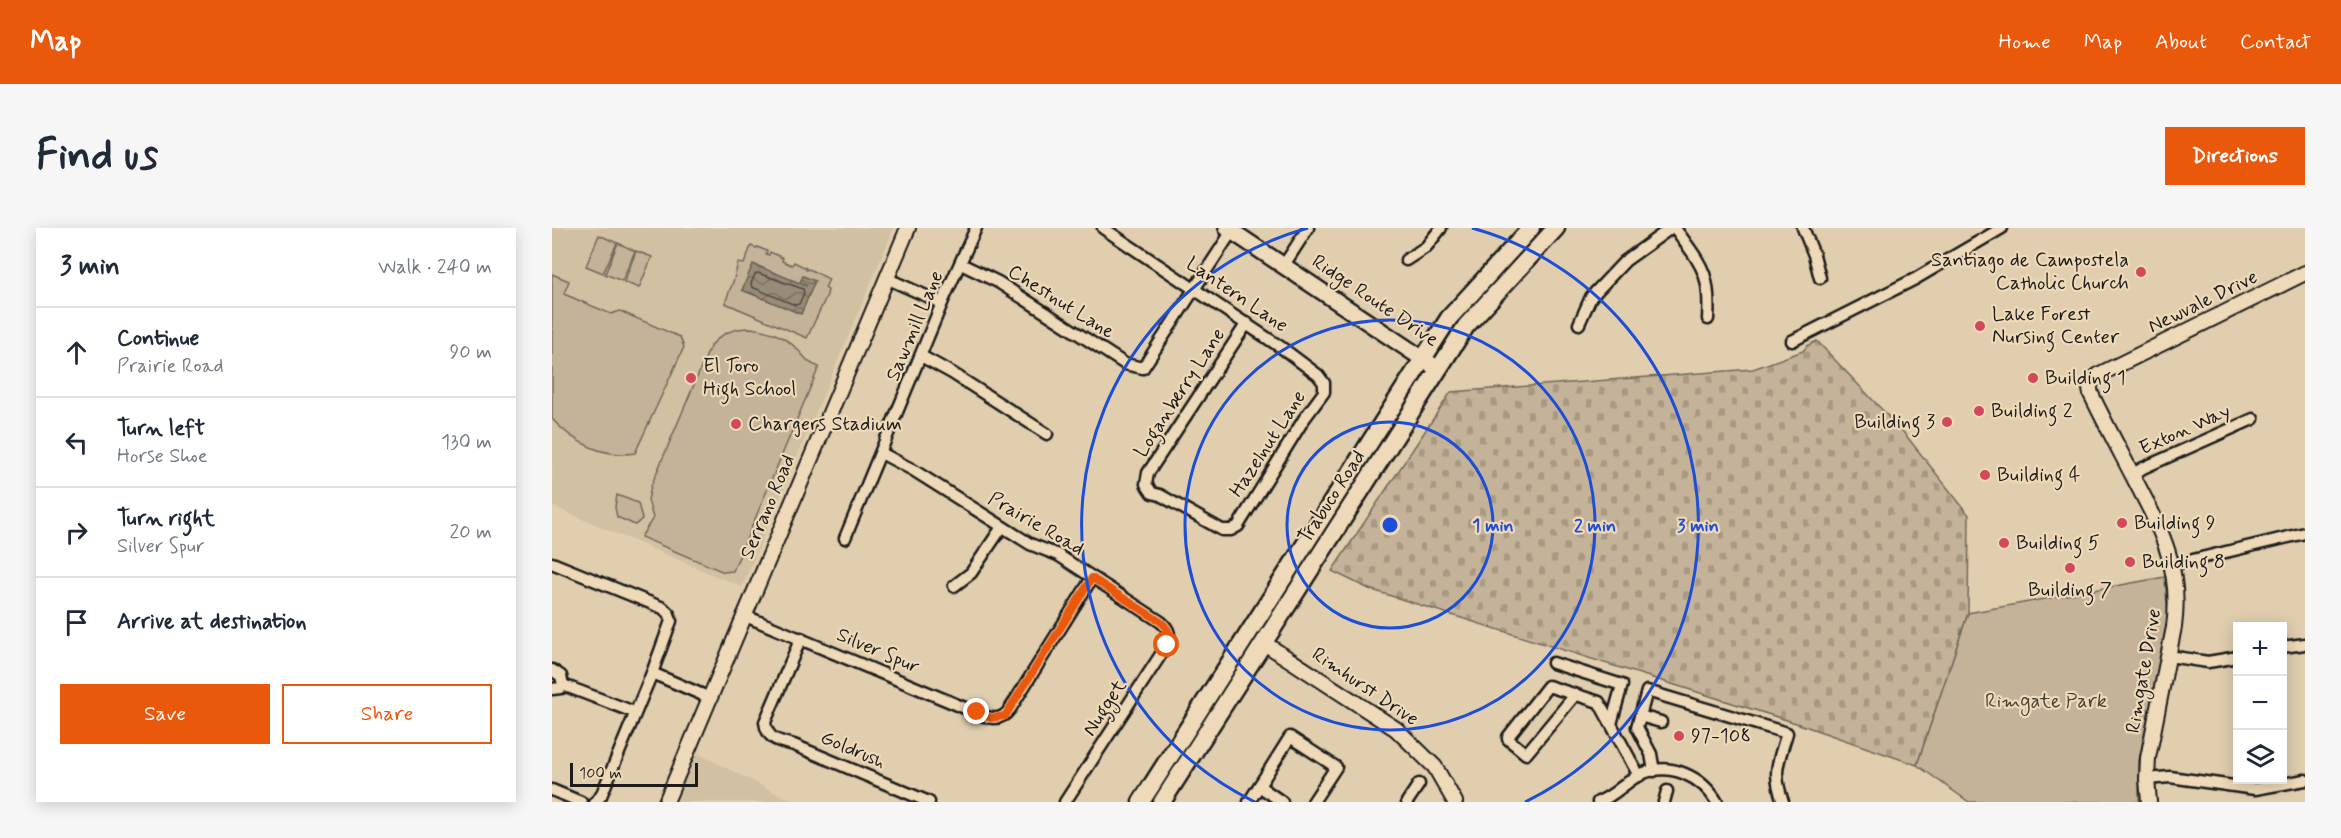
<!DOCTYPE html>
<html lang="en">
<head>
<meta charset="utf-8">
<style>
  :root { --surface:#fff; --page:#f6f6f7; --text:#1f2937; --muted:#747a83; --line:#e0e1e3; --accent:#ea580c }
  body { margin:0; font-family:Mynerve,sans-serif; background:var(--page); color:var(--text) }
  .controls { position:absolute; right:18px; bottom:18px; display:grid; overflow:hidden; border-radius:0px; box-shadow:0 3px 15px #0003 }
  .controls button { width:54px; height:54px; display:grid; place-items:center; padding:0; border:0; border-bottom:2px solid var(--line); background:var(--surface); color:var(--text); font:30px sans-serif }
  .scale { position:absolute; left:18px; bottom:15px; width:128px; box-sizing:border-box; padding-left:6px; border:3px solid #1c1c1c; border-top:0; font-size:16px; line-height:21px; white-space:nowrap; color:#1c1c1c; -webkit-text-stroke:4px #eed9b8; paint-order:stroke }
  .stop { position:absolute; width:18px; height:18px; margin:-14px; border:4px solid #ea580c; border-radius:50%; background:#fff }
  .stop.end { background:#ea580c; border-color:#fff; box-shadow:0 2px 6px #0008 }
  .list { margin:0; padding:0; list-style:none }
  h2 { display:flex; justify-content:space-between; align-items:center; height:78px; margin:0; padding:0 24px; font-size:26px }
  h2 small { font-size:20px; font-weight:400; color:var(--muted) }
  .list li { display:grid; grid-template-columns:39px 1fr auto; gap:18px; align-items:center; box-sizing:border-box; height:90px; padding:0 24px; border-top:2px solid var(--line) }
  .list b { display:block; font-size:22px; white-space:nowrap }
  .list p { margin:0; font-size:20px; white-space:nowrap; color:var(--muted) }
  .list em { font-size:20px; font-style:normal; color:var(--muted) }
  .actions { display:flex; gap:12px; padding:18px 24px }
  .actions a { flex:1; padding:14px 0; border:2px solid var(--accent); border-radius:0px; text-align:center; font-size:21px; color:var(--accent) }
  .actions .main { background:var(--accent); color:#fff }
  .icon { flex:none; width:33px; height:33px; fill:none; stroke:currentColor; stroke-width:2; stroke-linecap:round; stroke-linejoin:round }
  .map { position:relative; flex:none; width:1753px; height:574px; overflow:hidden; border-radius:0px }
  header { display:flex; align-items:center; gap:36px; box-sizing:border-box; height:84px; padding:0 30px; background:var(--accent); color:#fff }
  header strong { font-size:28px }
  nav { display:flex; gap:33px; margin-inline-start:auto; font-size:21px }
  .intro { display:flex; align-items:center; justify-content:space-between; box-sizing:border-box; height:144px; padding:0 36px }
  h1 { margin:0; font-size:42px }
  .button { padding:15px 27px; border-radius:0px; background:var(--accent); color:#fff; font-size:21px; font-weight:700 }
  main { display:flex; gap:36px; padding:0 36px }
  aside { flex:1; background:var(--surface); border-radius:0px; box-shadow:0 3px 15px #0003 }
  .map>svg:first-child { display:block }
</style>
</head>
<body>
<header>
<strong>Map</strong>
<nav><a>Home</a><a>Map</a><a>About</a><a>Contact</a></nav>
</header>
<div class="intro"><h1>Find us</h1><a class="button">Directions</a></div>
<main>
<aside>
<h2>3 min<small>Walk · 240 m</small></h2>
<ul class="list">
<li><svg class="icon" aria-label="ahead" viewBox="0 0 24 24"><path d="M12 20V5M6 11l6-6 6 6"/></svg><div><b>Continue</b><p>Prairie Road</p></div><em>90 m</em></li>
<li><svg class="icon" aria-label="left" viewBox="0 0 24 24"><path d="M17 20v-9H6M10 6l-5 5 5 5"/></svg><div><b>Turn left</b><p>Horse Shoe</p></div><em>130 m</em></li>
<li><svg class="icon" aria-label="right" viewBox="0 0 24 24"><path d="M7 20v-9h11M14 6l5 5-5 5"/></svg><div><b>Turn right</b><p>Silver Spur</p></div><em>20 m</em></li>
<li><svg class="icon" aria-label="arrive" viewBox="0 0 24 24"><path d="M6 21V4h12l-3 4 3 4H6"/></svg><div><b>Arrive at destination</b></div></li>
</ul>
<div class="actions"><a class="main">Save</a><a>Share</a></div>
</aside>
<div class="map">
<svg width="1753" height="574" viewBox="0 0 1753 574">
  <defs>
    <pattern id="cemetery-stones" width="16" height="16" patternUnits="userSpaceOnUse" patternTransform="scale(1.5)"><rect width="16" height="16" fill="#c4b399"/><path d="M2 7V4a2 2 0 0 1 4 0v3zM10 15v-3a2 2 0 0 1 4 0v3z" fill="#a89983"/></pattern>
    <pattern id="water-waves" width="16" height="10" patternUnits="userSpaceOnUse" patternTransform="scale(1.5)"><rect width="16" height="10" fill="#988b78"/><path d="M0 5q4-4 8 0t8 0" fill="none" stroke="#7b7162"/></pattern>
  </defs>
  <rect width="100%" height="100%" fill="#e1ceaf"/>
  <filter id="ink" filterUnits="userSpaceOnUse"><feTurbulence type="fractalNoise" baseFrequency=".0167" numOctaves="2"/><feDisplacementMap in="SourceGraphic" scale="12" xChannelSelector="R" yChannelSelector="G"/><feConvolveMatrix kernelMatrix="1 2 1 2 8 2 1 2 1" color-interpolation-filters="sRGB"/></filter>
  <g filter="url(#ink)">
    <!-- built -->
    <g fill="#d2c0a3">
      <polygon points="0,0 342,0 190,359 0,278"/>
      <polygon points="145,525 224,565 245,574 124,574"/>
    </g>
    <!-- cemetery -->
    <polygon fill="url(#cemetery-stones)" stroke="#70685a" stroke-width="1.5" points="1265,113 1352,205 1417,287 1416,385 1365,537 1241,494 817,361 780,343 899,164 1201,141 1251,123 1255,118"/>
    <!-- park -->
    <g fill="#c4b399" stroke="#70685a" stroke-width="1.5">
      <polygon points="47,7 65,15 51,45 34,38"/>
      <polygon points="66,15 83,23 70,53 53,46"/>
      <polygon points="199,18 204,20 205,19 215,23 214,26 217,27 218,24 231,30 230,33 240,37 242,34 254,40 254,42 257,41 277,51 273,60 276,62 275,67 255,110 173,75 182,51 186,35 192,36"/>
      <polygon points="84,23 100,29 87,60 72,54"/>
      <path d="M 0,46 L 17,53 L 12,66 L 59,86 L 68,83 L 128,109 L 132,119 L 83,225 C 51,230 21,214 0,191 Z"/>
      <path d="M 199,100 C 217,102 233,108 246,122 C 255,131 254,134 267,139 L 181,343 L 172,344 L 89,309 L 101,290 L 96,272 L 99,258 L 158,119 C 169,105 181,100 199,100 Z"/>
      <polygon points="65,267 86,275 90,291 83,297 65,289 63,279"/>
      <polygon points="1613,349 1616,390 1587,532 1587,574 1417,574 1365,537 1416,385"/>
    </g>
    <!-- water -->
    <polygon fill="url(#water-waves)" stroke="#665f53" stroke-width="1.5" points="201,36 255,58 248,54 251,48 263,53 249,86 190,62"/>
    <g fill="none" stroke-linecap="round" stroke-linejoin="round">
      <!-- shore -->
      <polygon stroke="#4e4841" stroke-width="1.5" points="206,45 251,61 252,65 247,76 243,77 200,59 199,56 203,46"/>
      <defs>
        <g id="minor">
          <polyline points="551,0 730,120 766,147 772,155 772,164 752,191 686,298 679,302 670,302 608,267 600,265 594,256 596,245 695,95"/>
          <path d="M 1123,0 C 1149,37 1159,44 1156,91"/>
          <polyline points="1251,0 1262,27 1268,50"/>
          <polyline points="854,32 874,19 889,0"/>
          <polyline points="409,36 446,54 573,136 591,140 680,3"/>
          <polyline points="732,37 756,0"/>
          <polyline points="334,50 390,75"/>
          <polyline points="1027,96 1039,69 1073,33 1119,0"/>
          <polyline points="1240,113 1363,51 1450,0"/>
          <polyline points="369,128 400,145 495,206"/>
          <path d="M 329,225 L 361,242 L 478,316 L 506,327 L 609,394 C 617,401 619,407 615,417 L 513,574"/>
          <polyline points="1580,247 1591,240 1701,191"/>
          <polyline points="293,310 390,75 424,0"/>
          <polyline points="0,335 111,380 117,386 119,393 100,445 49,568 43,574"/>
          <polyline points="1620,337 1753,305"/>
          <polyline points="402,358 419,345 450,299"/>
          <path d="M 191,387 L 432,488 C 443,492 451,491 458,481 L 540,350"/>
          <path d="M 249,410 L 213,494 C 215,512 227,513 242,517 L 377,574"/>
          <polyline points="1730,419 1753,416"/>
          <polyline points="1617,428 1656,434 1686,429"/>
          <polyline points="1001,435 1070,457 1059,496 1047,474 996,458 956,509 956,511 974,526 1023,467"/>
          <polyline points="0,442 9,448 11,457 9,460 0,461"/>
          <polyline points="100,445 158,470"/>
          <polyline points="11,457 82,484"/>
          <polyline points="1088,488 1109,494"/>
          <polyline points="1059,496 1087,548"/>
          <path d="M 1102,543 L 1099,526 L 1085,499 L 1095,463 L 1235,505 C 1226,536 1220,542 1231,574"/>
          <polyline points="1595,551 1618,549 1703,561 1753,552"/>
          <polyline points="707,558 730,574"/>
          <polyline points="0,562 29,574"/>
          <polyline points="697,574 738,509 784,539 761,574"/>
          <polyline points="855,574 867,556"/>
          <path d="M 1046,574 C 1063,568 1074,553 1089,546 C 1119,533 1150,549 1165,574"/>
          <polyline points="1112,574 1115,563"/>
        </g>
        <g id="tertiary">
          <polyline points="712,415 844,501 883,539 903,574"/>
          <polyline points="114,574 356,0"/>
          <path d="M 1597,574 L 1595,551 L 1596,530 L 1622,399 C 1630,340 1609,302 1583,252 C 1568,223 1553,195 1539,166 C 1536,155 1540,152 1548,146 L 1753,45"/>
        </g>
        <polyline id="secondary" points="675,0 880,137"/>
        <g id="primary">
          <polyline points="589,574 897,90 979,0"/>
          <polyline points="610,574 914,98 1004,0"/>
        </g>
      </defs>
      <!-- minor casing -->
      <use href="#minor" stroke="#1c1c1c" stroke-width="15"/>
      <!-- tertiary casing -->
      <use href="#tertiary" stroke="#1c1c1c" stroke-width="18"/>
      <!-- secondary casing -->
      <use href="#secondary" stroke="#1c1c1c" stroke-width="20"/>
      <!-- primary casing -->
      <use href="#primary" stroke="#1c1c1c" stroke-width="21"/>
      <!-- minor -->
      <use href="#minor" stroke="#eed9b8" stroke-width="10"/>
      <!-- tertiary -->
      <use href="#tertiary" stroke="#eed9b8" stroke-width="14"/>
      <!-- secondary -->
      <use href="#secondary" stroke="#eed9b8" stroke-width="15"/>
      <!-- primary -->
      <use href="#primary" stroke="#eed9b8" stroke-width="16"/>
    </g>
  </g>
  <g fill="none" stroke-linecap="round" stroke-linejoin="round" filter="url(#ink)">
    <!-- route -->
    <path stroke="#ea580c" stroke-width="8" d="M 425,484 L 439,490 L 453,488 L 540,350 L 609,394 C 617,401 620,407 615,417"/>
  </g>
  <!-- distance rings -->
  <g fill="none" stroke="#1d4ed8" stroke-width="3">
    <circle cx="838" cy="297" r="103"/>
    <circle cx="838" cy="297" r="205"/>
    <path d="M703 574A308 308 0 0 1 756 0M920 0A308 308 0 0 1 973 574"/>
  </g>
  <!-- markers -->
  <g fill="#d1495b" stroke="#eed9b8" stroke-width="2">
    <circle cx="1589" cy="44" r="6"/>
    <circle cx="1428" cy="98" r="6"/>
    <circle cx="139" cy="150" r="6"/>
    <circle cx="1481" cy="150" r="6"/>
    <circle cx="1427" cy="183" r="6"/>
    <circle cx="1395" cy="194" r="6"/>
    <circle cx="184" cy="196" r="6"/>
    <circle cx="1433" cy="247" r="6"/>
    <circle cx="1570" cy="295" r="6"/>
    <circle cx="1452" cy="315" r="6"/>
    <circle cx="1578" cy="334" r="6"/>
    <circle cx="1518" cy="340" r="6"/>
    <circle cx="1127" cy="508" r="6"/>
  </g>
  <g text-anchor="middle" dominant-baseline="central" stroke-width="4.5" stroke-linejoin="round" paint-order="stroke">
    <!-- poi labels -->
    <g font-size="20" fill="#1c1c1c" stroke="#eed9b8" text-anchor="start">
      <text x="1577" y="32" text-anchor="end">Santiago de Campostela<tspan x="1577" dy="23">Catholic Church</tspan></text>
      <text x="1440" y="86">Lake Forest<tspan x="1440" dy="23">Nursing Center</tspan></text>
      <text x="151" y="138">El Toro<tspan x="151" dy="23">High School</tspan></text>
      <text x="1493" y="150">Building 1</text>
      <text x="1439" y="183">Building 2</text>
      <text x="1383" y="194" text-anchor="end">Building 3</text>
      <text x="196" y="196">Chargers Stadium</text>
      <text x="1445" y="247">Building 4</text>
      <text x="1582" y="295">Building 9</text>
      <text x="1464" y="315">Building 5</text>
      <text x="1590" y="334">Building 8</text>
      <text x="1518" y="362" text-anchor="middle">Building 7</text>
      <text x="1139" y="508">97-108</text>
    </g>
    <!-- street labels -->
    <g font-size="20" fill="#1c1c1c" stroke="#eed9b8">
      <text transform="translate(685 67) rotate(34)">Lantern Lane</text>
      <text transform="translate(823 73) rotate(34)">Ridge Route Drive</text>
      <text transform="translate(509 74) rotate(32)">Chestnut Lane</text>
      <text transform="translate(1651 74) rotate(-26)">Newvale Drive</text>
      <text transform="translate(363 98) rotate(-67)">Sawmill Lane</text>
      <text transform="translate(628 165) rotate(-57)">Loganberry Lane</text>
      <text transform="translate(1633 202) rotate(-24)">Exton Way</text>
      <text transform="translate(716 216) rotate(-57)">Hazelnut Lane</text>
      <text transform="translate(780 269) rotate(-57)">Trabuco Road</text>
      <text transform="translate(216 279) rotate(-67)">Serrano Road</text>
      <text transform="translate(484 296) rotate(30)">Prairie Road</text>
      <text transform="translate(326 423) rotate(23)">Silver Spur</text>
      <text transform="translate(1592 443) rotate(-80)">Rimgate Drive</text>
      <text transform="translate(813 459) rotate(34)">Rimhurst Drive</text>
      <text transform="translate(553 480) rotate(-57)">Nugget</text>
      <text transform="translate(301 522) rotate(23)">Goldrush</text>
    </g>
    <!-- park labels -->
    <g font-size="20" fill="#46423b" stroke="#eed9b8">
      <text x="1494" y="473">Rimgate Park</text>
    </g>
  </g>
  <circle cx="838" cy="297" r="9" fill="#1d4ed8" stroke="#eed9b8" stroke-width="3"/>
  <g font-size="18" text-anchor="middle" font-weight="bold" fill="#1d4ed8" stroke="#eed9b8" stroke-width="4.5" stroke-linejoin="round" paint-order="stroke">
    <text x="941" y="303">1 min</text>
    <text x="1043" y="303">2 min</text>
    <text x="1146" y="303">3 min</text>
  </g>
</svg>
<div class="controls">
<button>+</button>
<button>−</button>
<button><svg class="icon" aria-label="layers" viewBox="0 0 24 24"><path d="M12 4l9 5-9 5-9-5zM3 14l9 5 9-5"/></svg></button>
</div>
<div class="scale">100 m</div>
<div class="stop" style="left:615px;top:417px"></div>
<div class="stop end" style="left:425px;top:484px"></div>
</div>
</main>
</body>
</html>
